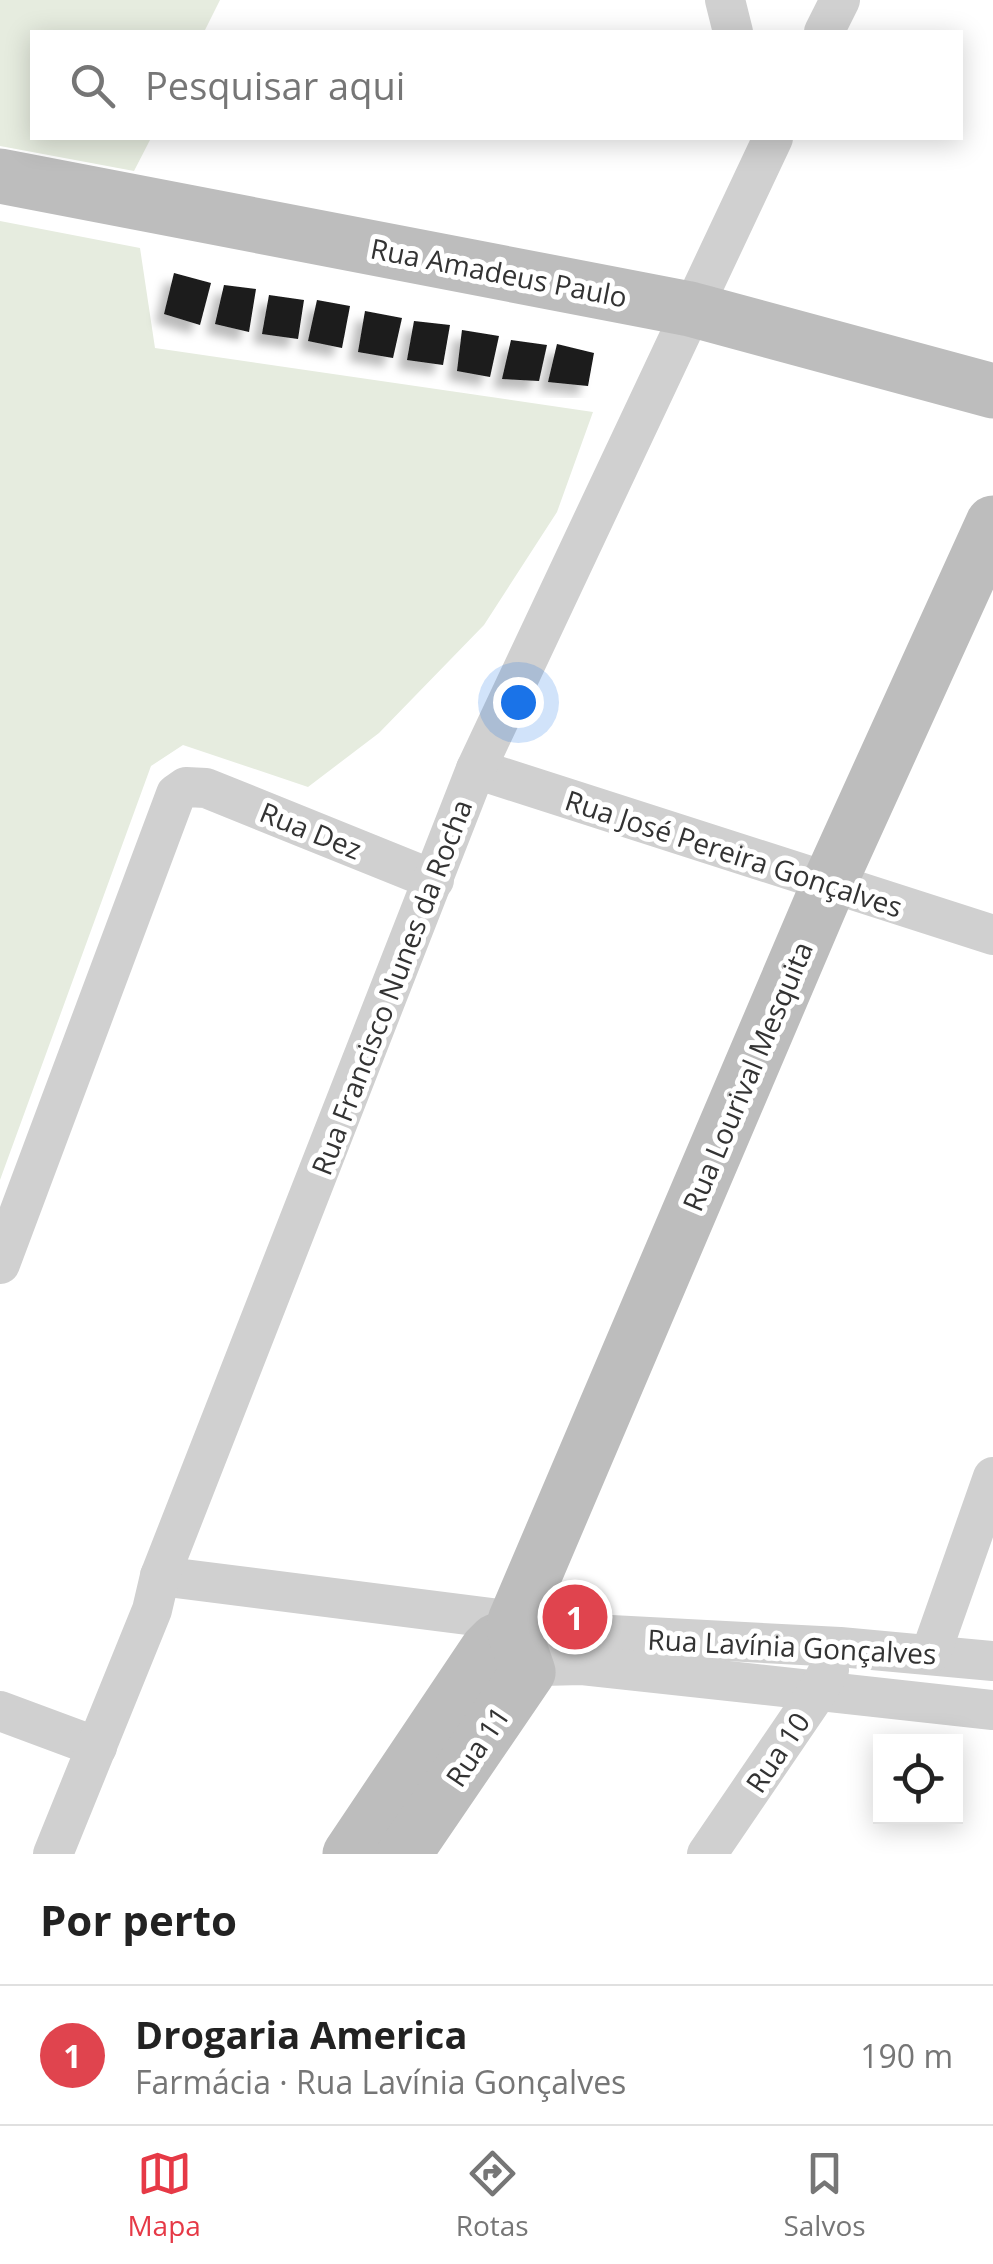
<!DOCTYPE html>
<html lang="pt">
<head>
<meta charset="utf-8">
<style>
  :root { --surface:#fff; --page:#f2f2f2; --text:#222; --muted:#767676; --line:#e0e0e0; --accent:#e63946 }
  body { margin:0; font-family:"Open Sans",sans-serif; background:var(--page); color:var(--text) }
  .controls { position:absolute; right:30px; bottom:30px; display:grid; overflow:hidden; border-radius:0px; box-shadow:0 5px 25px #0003 }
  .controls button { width:90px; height:90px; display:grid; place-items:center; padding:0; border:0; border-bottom:2px solid var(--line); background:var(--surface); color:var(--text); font:50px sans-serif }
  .you { position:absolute; left:518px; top:702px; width:35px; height:35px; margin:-25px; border:8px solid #fff; border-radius:50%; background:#1a73e8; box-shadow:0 0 0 15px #1a73e833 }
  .badge { display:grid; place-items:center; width:65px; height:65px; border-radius:50%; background:var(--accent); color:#fff; font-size:32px; font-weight:700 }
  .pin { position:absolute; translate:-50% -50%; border:5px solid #fff; box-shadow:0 2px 10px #0006 }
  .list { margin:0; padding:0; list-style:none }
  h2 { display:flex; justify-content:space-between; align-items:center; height:130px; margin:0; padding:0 40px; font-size:42px }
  h2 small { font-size:32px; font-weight:400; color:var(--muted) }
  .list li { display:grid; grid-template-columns:65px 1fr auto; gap:30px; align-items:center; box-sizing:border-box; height:140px; padding:0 40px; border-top:2px solid var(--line) }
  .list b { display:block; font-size:38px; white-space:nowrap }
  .list p { margin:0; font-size:32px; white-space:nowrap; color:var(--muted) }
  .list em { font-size:32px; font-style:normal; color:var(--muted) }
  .icon { flex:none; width:55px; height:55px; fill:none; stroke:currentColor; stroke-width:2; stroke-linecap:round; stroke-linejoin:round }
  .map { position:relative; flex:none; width:993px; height:1854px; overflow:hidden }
  .search { position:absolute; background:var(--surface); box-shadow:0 5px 25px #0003; left:30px; right:30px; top:30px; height:110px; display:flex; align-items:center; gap:25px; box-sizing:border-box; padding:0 35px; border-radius:0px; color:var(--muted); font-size:38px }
  .sheet { height:270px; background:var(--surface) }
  nav { display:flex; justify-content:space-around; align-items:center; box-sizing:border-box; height:140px; border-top:2px solid var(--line); background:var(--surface); font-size:28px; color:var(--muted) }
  nav a { display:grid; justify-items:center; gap:5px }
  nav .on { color:var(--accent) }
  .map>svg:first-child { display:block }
</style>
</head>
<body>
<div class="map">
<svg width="993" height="1854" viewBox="0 0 993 1854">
  <defs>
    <filter id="shadow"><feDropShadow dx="-9" dy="9" stdDeviation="5" flood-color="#0004"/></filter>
  </defs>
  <rect width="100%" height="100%" fill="#fff"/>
  <!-- green -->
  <g fill="#e6ecdf">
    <polygon points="0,0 220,0 204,32 32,32 32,138 151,138 134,171 0,146"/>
    <polygon points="0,221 140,248 155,348 593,412 557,512 484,625 379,733 308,787 183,745 151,766 0,1180"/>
  </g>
  <!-- building -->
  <g fill="#1a1a1a" filter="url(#shadow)">
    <polygon points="174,273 211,283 200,325 164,314"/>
    <polygon points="224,285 256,289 249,332 215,324"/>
    <polygon points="269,295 304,300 298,339 262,334"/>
    <polygon points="317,300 350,306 342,348 308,341"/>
    <polygon points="365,311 402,318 393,358 358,352"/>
    <polygon points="414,321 450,325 443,365 407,360"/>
    <polygon points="462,330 499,336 490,377 457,371"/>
    <polygon points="511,340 547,345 539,381 502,379"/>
    <polygon points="557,344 594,353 588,386 548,382"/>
  </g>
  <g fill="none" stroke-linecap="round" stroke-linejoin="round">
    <!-- street -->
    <g stroke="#d0d0d0" stroke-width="40">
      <polyline points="725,0 733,32"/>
      <polyline points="824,32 840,0"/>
      <polyline points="476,769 993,935"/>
      <polyline points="0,1264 176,794 186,787 206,788 434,880"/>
      <polyline points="160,1576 515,1621"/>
      <polyline points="515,1634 535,1631 840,1647 993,1661"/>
      <polyline points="931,1653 993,1477"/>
      <polyline points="528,1672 542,1666 582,1665 993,1710"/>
      <polyline points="0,1711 97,1747"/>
      <polyline points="53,1854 152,1610 160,1576 476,769 773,138"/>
      <polyline points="707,1854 818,1691 829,1670"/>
    </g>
    <!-- secondary -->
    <g stroke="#bdbdbd" stroke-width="55">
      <polyline points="0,176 690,309 993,391"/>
      <polyline points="350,1854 487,1650 496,1641 515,1634"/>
      <polyline points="404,1854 528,1672 515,1634 515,1621 829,884 993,523"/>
    </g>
  </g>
  <g text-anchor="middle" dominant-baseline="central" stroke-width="10" stroke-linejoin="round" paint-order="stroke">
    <!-- street labels -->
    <g font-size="28" fill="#333" stroke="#fff">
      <text transform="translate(499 272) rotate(11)">Rua Amadeus Paulo</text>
      <text transform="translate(311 830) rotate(22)">Rua Dez</text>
      <text transform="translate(734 853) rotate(18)">Rua José Pereira Gonçalves</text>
      <text transform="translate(391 987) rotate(-69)">Rua Francisco Nunes da Rocha</text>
      <text transform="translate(747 1076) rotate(-67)">Rua Lourival Mesquita</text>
      <text transform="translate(792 1646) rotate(3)">Rua Lavínia Gonçalves</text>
      <text transform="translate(477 1746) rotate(-56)">Rua 11</text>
      <text transform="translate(777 1752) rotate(-56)">Rua 10</text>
    </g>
  </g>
</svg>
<div class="controls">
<button><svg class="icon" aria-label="locate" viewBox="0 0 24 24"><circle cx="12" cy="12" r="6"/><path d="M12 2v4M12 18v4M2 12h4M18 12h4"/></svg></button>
</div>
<div class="you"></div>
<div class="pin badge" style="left:575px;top:1617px;background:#e0444e">1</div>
<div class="search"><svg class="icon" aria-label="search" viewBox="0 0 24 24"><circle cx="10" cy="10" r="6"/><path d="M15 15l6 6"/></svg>Pesquisar aqui</div>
</div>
<section class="sheet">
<h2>Por perto<small></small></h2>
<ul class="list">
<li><span class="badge" style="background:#e0444e">1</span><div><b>Drogaria America</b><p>Farmácia · Rua Lavínia Gonçalves</p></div><em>190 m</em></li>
</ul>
</section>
<nav>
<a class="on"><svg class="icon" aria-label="map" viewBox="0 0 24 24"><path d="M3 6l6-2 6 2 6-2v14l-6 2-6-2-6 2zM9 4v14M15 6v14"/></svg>Mapa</a>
<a><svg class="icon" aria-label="directions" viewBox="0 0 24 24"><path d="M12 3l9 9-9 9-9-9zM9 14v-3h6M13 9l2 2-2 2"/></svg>Rotas</a>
<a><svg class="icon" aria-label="saved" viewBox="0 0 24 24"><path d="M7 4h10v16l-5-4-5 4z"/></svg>Salvos</a>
</nav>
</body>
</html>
